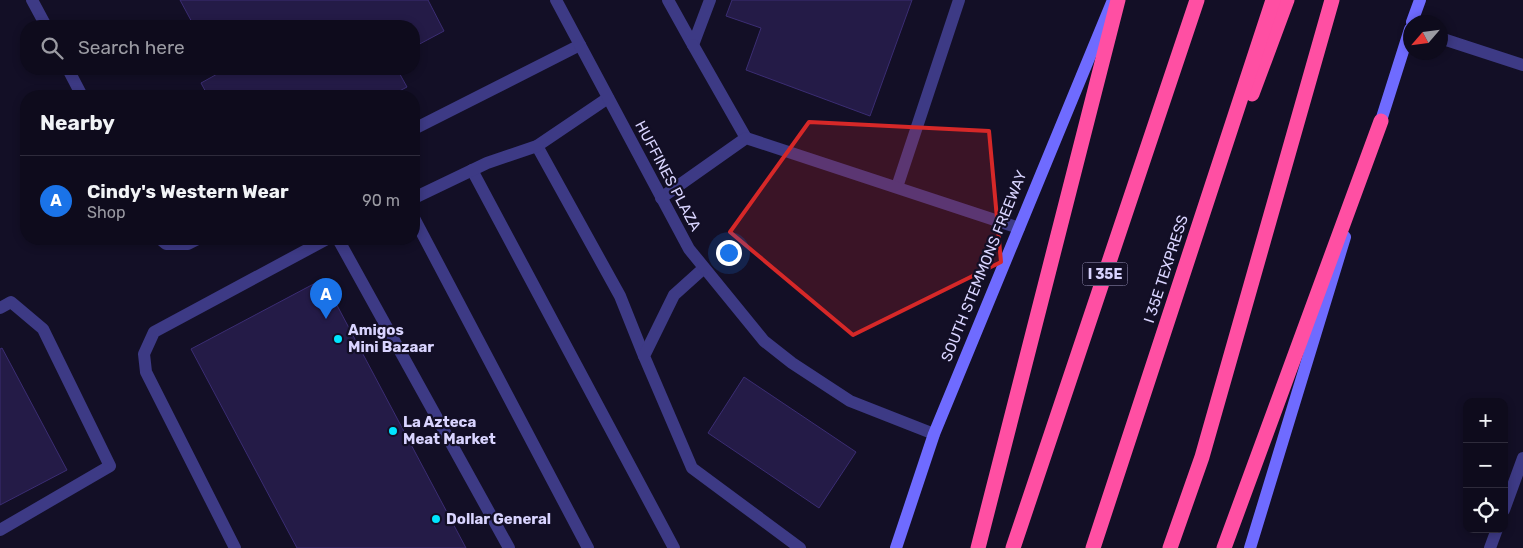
<!DOCTYPE html>
<html lang="en">
<head>
<meta charset="utf-8">
<style>
  :root { --surface:#0e0b1c; --page:#171425; --text:#f1f3f6; --muted:#9b9ba3; --line:#2e2b3b; --accent:#1a73e8 }
  body { margin:0; font-family:Rubik,sans-serif; background:var(--page); color:var(--text) }
  .controls { position:absolute; right:15px; bottom:15px; display:grid; overflow:hidden; border-radius:10px; box-shadow:0 2px 8px #0003 }
  .controls button { width:45px; height:45px; display:grid; place-items:center; padding:0; border:0; border-bottom:1px solid var(--line); background:var(--surface); color:var(--text); font:25px sans-serif }
  .compass { position:absolute; left:1403px; top:15px; width:45px; height:45px; border-radius:50%; background:var(--surface); box-shadow:0 2px 8px #0003; rotate:242deg }
  .you { position:absolute; left:728px; top:252px; width:18px; height:18px; margin:-12px; border:4px solid #fff; border-radius:50%; background:#1a73e8; box-shadow:0 0 0 8px #1a73e833 }
  .badge { display:grid; place-items:center; width:32px; height:32px; border-radius:50%; background:var(--accent); color:#fff; font-size:16px; font-weight:700 }
  .pin { position:absolute; translate:-50% -41px; filter:drop-shadow(0 1px 2px #0008) }
  .pin::after { content:''; position:absolute; top:26px; width:18px; height:15px; background:inherit; clip-path:polygon(0 0,100% 0,50% 100%) }
  .list { margin:0; padding:0; list-style:none }
  h2 { display:flex; justify-content:space-between; align-items:center; height:65px; margin:0; padding:0 20px; font-size:21px }
  h2 small { font-size:16px; font-weight:400; color:var(--muted) }
  .list li { display:grid; grid-template-columns:32px 1fr auto; gap:15px; align-items:center; box-sizing:border-box; height:90px; padding:0 20px; border-top:1px solid var(--line) }
  .list b { display:block; font-size:19px; white-space:nowrap }
  .list p { margin:0; font-size:16px; white-space:nowrap; color:var(--muted) }
  .list em { font-size:16px; font-style:normal; color:var(--muted) }
  .icon { flex:none; width:28px; height:28px; fill:none; stroke:currentColor; stroke-width:2; stroke-linecap:round; stroke-linejoin:round }
  .map { position:relative; flex:none; width:1523px; height:548px; overflow:hidden }
  .search { position:absolute; background:var(--surface); box-shadow:0 2px 8px #0003; left:20px; top:20px; width:400px; height:55px; display:flex; align-items:center; gap:12px; box-sizing:border-box; padding:0 18px; border-radius:20px; color:var(--muted); font-size:19px }
  .panel { position:absolute; background:var(--surface); box-shadow:0 2px 8px #0003; left:20px; top:90px; width:400px; height:155px; border-radius:20px }
  .map>svg:first-child { display:block }
</style>
</head>
<body>
<div class="map">
<svg width="1523" height="548" viewBox="0 0 1523 548">
  <rect width="100%" height="100%" fill="#130f26"/>
  <!-- building -->
  <g fill="#241b47" stroke="#3b2d73">
    <polygon points="180,0 428,0 444,31 414,47 414,26 194,26"/>
    <polygon points="732,0 912,0 870,116 746,70 761,28 726,16"/>
    <polygon points="216,69 397,69 407,87 390,96 208,96 201,83 219,73"/>
    <polygon points="323,279 466,548 297,548 191,349"/>
    <polygon points="2,348 67,470 0,505 0,349"/>
    <polygon points="744,377 856,452 819,508 708,433"/>
  </g>
  <g fill="none" stroke-linecap="round" stroke-linejoin="round">
    <!-- service -->
    <g stroke="#3d3a85" stroke-width="12">
      <polyline points="32,0 46,26"/>
      <polyline points="668,0 693,45 710,0"/>
      <polyline points="693,45 746,138"/>
      <polyline points="68,69 82,96"/>
      <polyline points="414,129 580,45"/>
      <polyline points="537,146 620,296 644,356"/>
      <polyline points="472,170 674,548"/>
      <polyline points="897,187 959,0"/>
      <polyline points="414,198 487,163 537,146 608,98"/>
      <polyline points="661,198 746,138 1019,228"/>
      <polyline points="414,218 588,548"/>
      <polyline points="160,239 166,244 188,244 198,239"/>
      <polyline points="338,239 509,548"/>
      <polyline points="704,268 674,295 644,356 692,468 800,548"/>
      <polyline points="0,308 11,302 43,329 110,466 0,530"/>
      <polyline points="235,548 146,372 144,354 154,332 327,239"/>
    </g>
    <!-- minor -->
    <g stroke="#3d3a85" stroke-width="12">
      <polyline points="556,0 689,249 764,341 792,363 850,401 934,434"/>
      <polyline points="1440,38 1523,65"/>
      <polyline points="1504,510 1523,458"/>
      <polyline points="1490,548 1497,529"/>
    </g>
    <!-- secondary -->
    <g stroke="#6f6bff" stroke-width="12">
      <polyline points="1412,22 1420,0"/>
      <polyline points="1378,130 1410,29"/>
      <polyline points="896,548 934,434 1113,0"/>
      <polyline points="1250,548 1345,237"/>
    </g>
    <!-- motorway -->
    <g stroke="#ff4fa3" stroke-width="15">
      <polyline points="1252,94 1287,0"/>
      <polyline points="978,548 1118,0"/>
      <polyline points="1013,548 1197,0"/>
      <polyline points="1093,548 1273,0"/>
      <polyline points="1170,548 1202,457 1332,0"/>
      <polyline points="1224,548 1381,121"/>
    </g>
  </g>
  <!-- marked area -->
  <path fill="#d62828" fill-opacity="0.2" stroke="#d62828" stroke-width="4" stroke-linejoin="round" d="M 809,122 L 989,131 L 1001,262 L 853,335 L 730,232 Z"/>
  <!-- markers -->
  <g fill="#00e5ff" stroke="#130f26" stroke-width="2">
    <circle cx="338" cy="339" r="5"/>
    <circle cx="393" cy="431" r="5"/>
    <circle cx="436" cy="519" r="5"/>
  </g>
  <g text-anchor="middle" dominant-baseline="central" stroke-width="4.5" stroke-linejoin="round" paint-order="stroke">
    <!-- shield labels -->
    <rect fill="#130f26" stroke="#9e99be" stroke-width="1" x="1082.5" y="262.5" width="45" height="23" rx="4"/>
    <g font-size="14" font-weight="bold" fill="#d9d4ff">
      <text x="1105" y="274">I 35E</text>
    </g>
    <!-- street labels -->
    <g font-size="15" fill="#d9d4ff" stroke="#130f26">
      <text transform="translate(668 176) rotate(62)">HUFFINES PLAZA</text>
      <text transform="translate(984 266) rotate(-68)">SOUTH STEMMONS FREEWAY</text>
      <text transform="translate(1166 269) rotate(-72)">I 35E TEXPRESS</text>
    </g>
    <!-- poi labels -->
    <g font-size="15" font-weight="bold" fill="#d9d4ff" stroke="#130f26" text-anchor="start">
      <text x="348" y="330">Amigos<tspan x="348" dy="17">Mini Bazaar</tspan></text>
      <text x="403" y="422">La Azteca<tspan x="403" dy="17">Meat Market</tspan></text>
      <text x="446" y="519">Dollar General</text>
    </g>
  </g>
</svg>
<div class="controls">
<button>+</button>
<button>−</button>
<button><svg class="icon" aria-label="locate" viewBox="0 0 24 24"><circle cx="12" cy="12" r="6"/><path d="M12 2v4M12 18v4M2 12h4M18 12h4"/></svg></button>
</div>
<svg class="compass" viewBox="-18 -18 36 36"><path d="M0-13l5 13h-10z" fill="#e53935"/><path d="M0 13l5-13h-10z" fill="#9b9ba3"/></svg>
<div class="you"></div>
<div class="pin badge" style="left:326px;top:319px">A</div>
<div class="search"><svg class="icon" aria-label="search" viewBox="0 0 24 24"><circle cx="10" cy="10" r="6"/><path d="M15 15l6 6"/></svg>Search here</div>
<section class="panel">
<h2>Nearby<small></small></h2>
<ul class="list">
<li><span class="badge">A</span><div><b>Cindy's Western Wear</b><p>Shop</p></div><em>90 m</em></li>
</ul>
</section>
</div>
</body>
</html>
